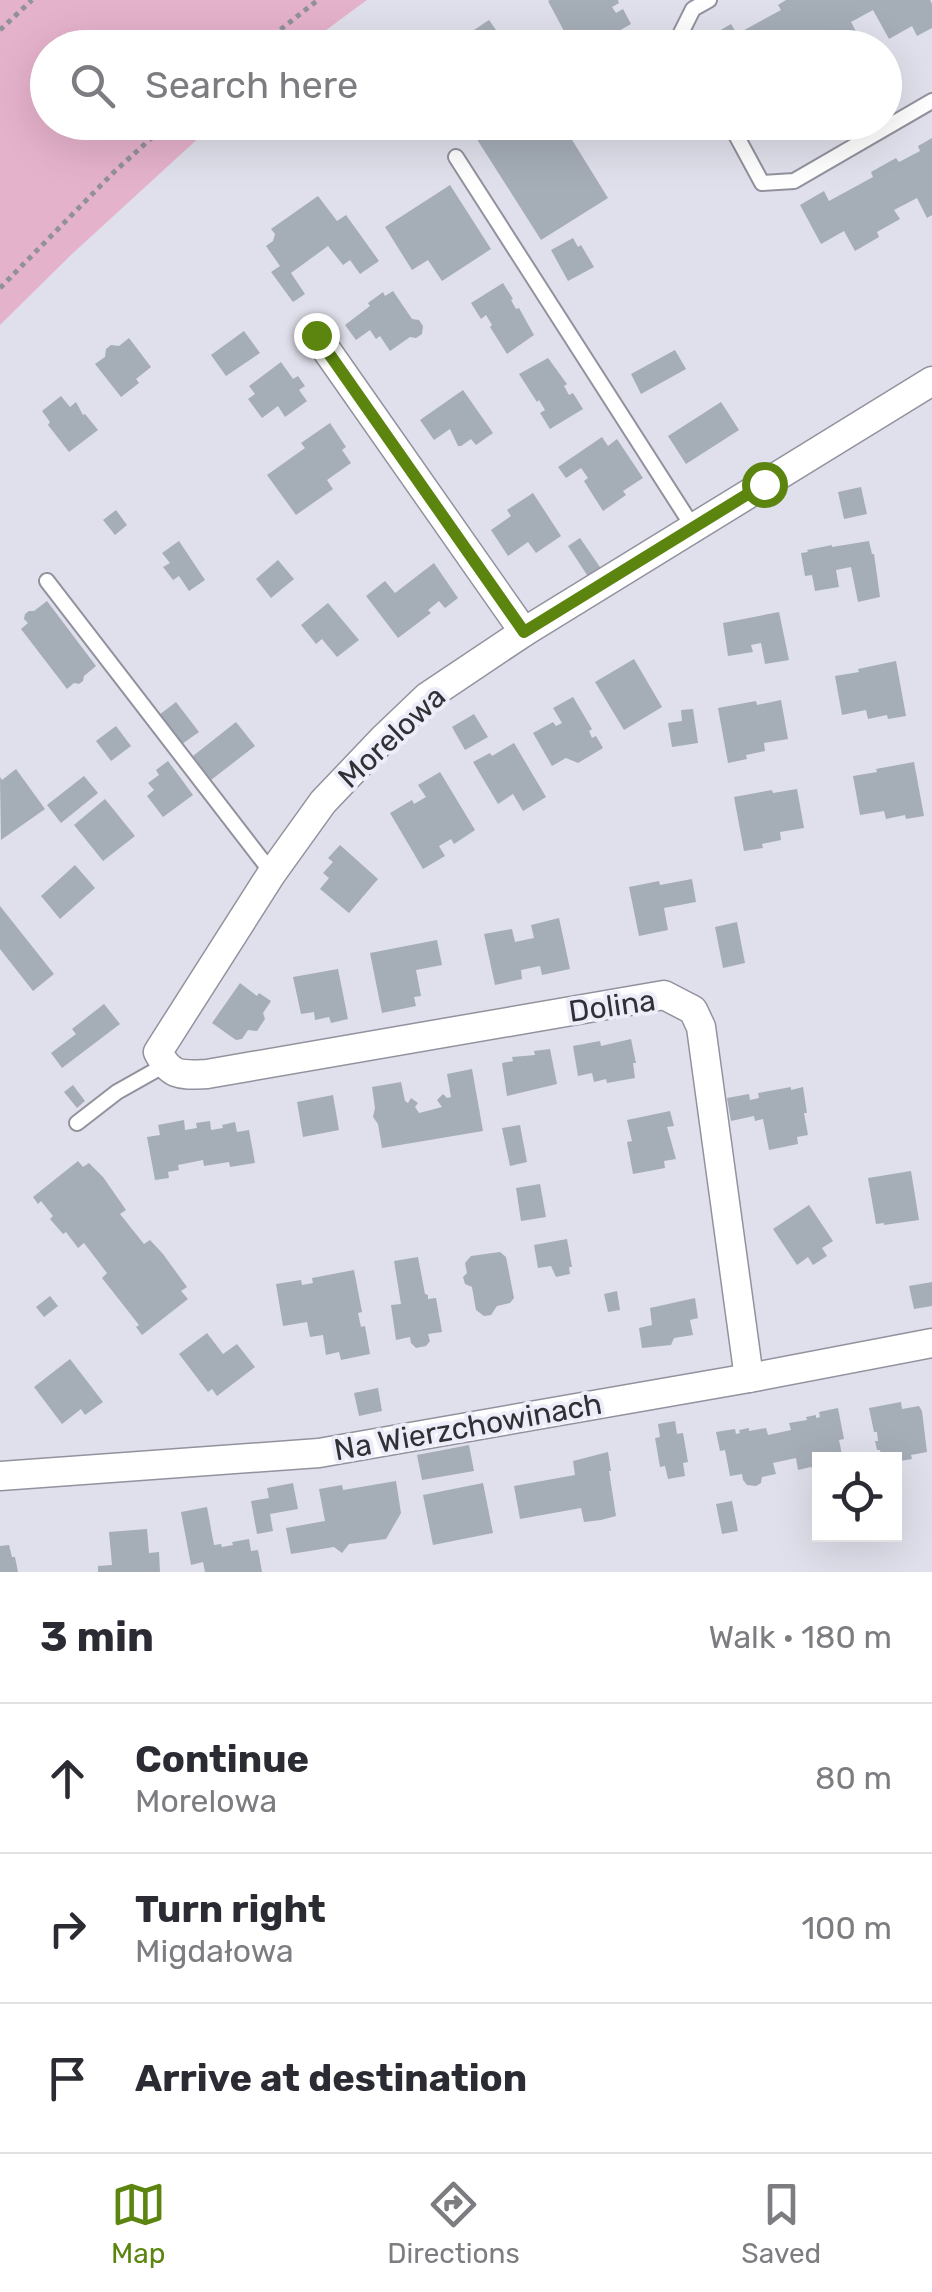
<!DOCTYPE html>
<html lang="en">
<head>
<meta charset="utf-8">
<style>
  :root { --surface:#fff; --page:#f7f7f7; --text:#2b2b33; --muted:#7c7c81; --line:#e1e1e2; --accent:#5b850f }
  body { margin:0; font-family:Rubik,sans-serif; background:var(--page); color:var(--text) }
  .controls { position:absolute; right:30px; bottom:30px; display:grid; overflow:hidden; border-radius:0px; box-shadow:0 10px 40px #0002 }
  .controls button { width:90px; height:90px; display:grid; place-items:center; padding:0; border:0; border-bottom:2px solid var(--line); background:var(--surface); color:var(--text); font:50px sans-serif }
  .stop { position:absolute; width:30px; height:30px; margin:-22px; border:8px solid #5b850f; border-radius:50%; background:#fff }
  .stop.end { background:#5b850f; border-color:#fff; box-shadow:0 2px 10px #0008 }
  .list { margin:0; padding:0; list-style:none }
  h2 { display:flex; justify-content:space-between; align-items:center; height:130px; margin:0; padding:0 40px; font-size:42px }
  h2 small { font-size:32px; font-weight:400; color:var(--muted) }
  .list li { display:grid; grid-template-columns:65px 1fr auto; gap:30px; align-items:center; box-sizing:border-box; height:150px; padding:0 40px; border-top:2px solid var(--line) }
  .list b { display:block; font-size:38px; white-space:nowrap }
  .list p { margin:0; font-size:32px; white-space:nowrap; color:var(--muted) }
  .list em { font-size:32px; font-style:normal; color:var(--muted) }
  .icon { flex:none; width:55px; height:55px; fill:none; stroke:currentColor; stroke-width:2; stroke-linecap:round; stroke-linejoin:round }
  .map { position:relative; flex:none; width:932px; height:1572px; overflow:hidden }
  .search { position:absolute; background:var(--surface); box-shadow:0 10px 40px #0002; left:30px; right:30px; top:30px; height:110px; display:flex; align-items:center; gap:25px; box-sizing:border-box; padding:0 35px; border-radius:55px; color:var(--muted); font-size:38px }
  .sheet { height:580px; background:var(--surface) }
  nav { display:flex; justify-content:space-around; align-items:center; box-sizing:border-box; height:140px; border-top:2px solid var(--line); background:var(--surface); font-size:28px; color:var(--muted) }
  nav a { display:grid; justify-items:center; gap:5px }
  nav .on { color:var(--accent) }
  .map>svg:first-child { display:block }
</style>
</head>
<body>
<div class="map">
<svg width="932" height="1572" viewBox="0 0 932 1572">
  <rect width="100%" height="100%" fill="#e0e0ec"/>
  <!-- green -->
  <polygon fill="#e5b2cb" points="0,0 367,0 303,47 48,48 48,122 215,123 72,254 0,325"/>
  <!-- building -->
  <g fill="#a5adb7">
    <polygon points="550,0 618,0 619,3 612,7 616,13 623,9 631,24 589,48 573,48 548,1"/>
    <polygon points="786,0 930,0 932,4 932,28 917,36 912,26 889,39 873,10 851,22 859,37 839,48 833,48 823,31 802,43 804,48 712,48 707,38 731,24 737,34 781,10 778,5"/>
    <polygon points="489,20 503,40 507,37 514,48 447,48"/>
    <polygon points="466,122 561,122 608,198 541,240"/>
    <polygon points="932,138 932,215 927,218 917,198 894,210 900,219 877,232 879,237 855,251 844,231 821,244 800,205 824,191 829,201 873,177 871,172 896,158 899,162 920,151 918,146"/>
    <polygon points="450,185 491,249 442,281 428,260 412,270 385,227"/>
    <polygon points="318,196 337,221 346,215 379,261 360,274 350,260 343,265 328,246 291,273 305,294 293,302 271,272 280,266 266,246 273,241 275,234 271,229"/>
    <polygon points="573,238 578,247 581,245 594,267 568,281 551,250"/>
    <polygon points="503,283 513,299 511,300 516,309 519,308 534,335 507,354 490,327 492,325 486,315 481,319 471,303"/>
    <polygon points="393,291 412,319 419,320 423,326 422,334 416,338 410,337 390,351 380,336 376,339 370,330 356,340 345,325 370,306 368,303 383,292 385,296"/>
    <polygon points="244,331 260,353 226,376 211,355"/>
    <polygon points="129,338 151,367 136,379 139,383 121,397 95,364 105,357 106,349 111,345 119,346"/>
    <polygon points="675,350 686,369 641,394 631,374"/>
    <polygon points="548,358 567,384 564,386 569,395 573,393 583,409 550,429 540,413 545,410 539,400 537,402 519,374"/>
    <polygon points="281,362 293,379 298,376 305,386 299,390 307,401 285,417 278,406 262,418 248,399 255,394 249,386"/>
    <polygon points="463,390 493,433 476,445 471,439 461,446 458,446 450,429 434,440 420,420"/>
    <polygon points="61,396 70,407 76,402 83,415 85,414 98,430 69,452 48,425 50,422 42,411"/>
    <polygon points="721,402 739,430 686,464 668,436"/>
    <polygon points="330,423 346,447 342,450 351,463 327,480 333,489 296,515 267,475 305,448 301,443"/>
    <polygon points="602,437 608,446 617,439 643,478 623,491 626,495 603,511 584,481 588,478 581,468 566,478 558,467"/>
    <polygon points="861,487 867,514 844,519 838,492"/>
    <polygon points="533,493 561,536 536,553 528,542 508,556 491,530 511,516 507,510"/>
    <polygon points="116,510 127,525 115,535 103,520"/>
    <polygon points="580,538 602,570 589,578 568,546"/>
    <polygon points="179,541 205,580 189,591 179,576 173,580 163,567 170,563 162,553"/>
    <polygon points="869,541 872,554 874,554 880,597 858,602 851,567 836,570 839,587 815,591 812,575 805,576 801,553 808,552 807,550 832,545 832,547"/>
    <polygon points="278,560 294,579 271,598 256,579"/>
    <polygon points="434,563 458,598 445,608 439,601 428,610 431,613 398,638 366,596 385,581 395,593"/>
    <polygon points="47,601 96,666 84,676 83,681 79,684 74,683 67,689 21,629 28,623 24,619 25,614 29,611 34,611"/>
    <polygon points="328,603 359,640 337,657 322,639 316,644 301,625"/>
    <polygon points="779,612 789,660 765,664 761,643 751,645 753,652 728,656 723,623"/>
    <polygon points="634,659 662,707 624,730 595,682"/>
    <polygon points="896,661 906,716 888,719 887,715 868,719 866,710 842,715 835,676 859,672 858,669"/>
    <polygon points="573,697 592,729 589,731 592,738 596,736 603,748 578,763 566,758 552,766 533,733 553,722 556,726 562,723 553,708"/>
    <polygon points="781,700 788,739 764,743 765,751 746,755 747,759 728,763 718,708 756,701 757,705"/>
    <polygon points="176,702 199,732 182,744 159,715"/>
    <polygon points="693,709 698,743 672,747 668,723 682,721 681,710"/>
    <polygon points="474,714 488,737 465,750 452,727"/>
    <polygon points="236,722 255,746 211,780 193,756"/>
    <polygon points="116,726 131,746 111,761 96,741"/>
    <polygon points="514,743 546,797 523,811 513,794 498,804 473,762 490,753 492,756"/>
    <polygon points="168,761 193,795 163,817 147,796 154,790 148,783 159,775 156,770"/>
    <polygon points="914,762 924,816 906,819 905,815 886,819 884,811 860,815 853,776 877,772 876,769"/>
    <polygon points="16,769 45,809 1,840 0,777 2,780"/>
    <polygon points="440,772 475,830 454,844 451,839 439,846 445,856 423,869 390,813 412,800 414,804 426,797 418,785"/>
    <polygon points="84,776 98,793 61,823 47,805"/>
    <polygon points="797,789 804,828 780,832 781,840 762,844 763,848 744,851 734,797 772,790 773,793"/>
    <polygon points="105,799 135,836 103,861 74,825"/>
    <polygon points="340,845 378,879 349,913 320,889 329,878 323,873 333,862 328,858"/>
    <polygon points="75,865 95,888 60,919 41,896"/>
    <polygon points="692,879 696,902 664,908 668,930 639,936 629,887 659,881 660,885"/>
    <polygon points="0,906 54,974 33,991 0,949"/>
    <polygon points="559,918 570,969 542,975 540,966 521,970 522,979 495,985 484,934 512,929 515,942 534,938 531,925"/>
    <polygon points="737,922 745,963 723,968 715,927"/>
    <polygon points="437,940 442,965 416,970 421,996 414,997 416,1006 382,1013 370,953"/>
    <polygon points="338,969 348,1019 331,1023 329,1017 315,1020 314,1012 301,1014 293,977"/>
    <polygon points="240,983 257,996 259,993 271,1001 263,1013 265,1019 257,1031 248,1030 242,1039 236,1040 212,1023"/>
    <polygon points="104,1004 120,1024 62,1068 51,1053 76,1034 72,1029"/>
    <polygon points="631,1039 636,1063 633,1063 635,1078 607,1083 606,1079 594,1082 592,1073 578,1076 573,1046 600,1041 601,1046"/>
    <polygon points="550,1049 557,1084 507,1096 502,1063 513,1061 512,1057 535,1055 534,1051"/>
    <polygon points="472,1069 483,1131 382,1148 378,1124 373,1117 375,1108 372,1087 401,1082 405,1101 408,1103 411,1098 418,1103 415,1107 419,1113 427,1111 442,1107 437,1100 443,1094 447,1098 451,1097 447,1074"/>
    <polygon points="73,1085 85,1101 77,1108 64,1092"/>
    <polygon points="791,1087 791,1090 803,1087 807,1113 804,1113 808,1135 797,1137 798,1144 769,1150 763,1119 755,1121 754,1116 731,1121 727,1098 749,1094 750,1100 759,1098 758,1093"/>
    <polygon points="333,1095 339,1130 303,1137 297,1102"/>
    <polygon points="670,1111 674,1126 667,1127 676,1159 664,1161 665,1168 633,1174 627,1142 632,1141 627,1120"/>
    <polygon points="184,1120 185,1130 197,1128 196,1123 210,1121 211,1130 223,1128 222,1125 235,1122 237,1132 249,1130 255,1163 230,1167 229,1162 204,1166 203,1160 178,1165 179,1170 168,1172 169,1178 155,1180 147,1137 160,1135 158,1125"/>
    <polygon points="520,1125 527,1162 510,1166 502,1128"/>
    <polygon points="78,1161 83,1167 89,1163 103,1177 126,1210 120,1214 144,1244 150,1240 163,1254 187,1287 181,1291 188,1299 142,1335 136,1327 139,1325 102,1278 107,1273 84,1243 78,1248 66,1232 63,1234 50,1219 53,1216 41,1201 38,1204 33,1197"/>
    <polygon points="911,1171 919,1220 884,1225 884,1223 876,1224 868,1178"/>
    <polygon points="540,1184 546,1217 521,1221 516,1188"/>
    <polygon points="809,1205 833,1241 822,1248 827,1256 813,1265 808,1257 797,1265 773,1229"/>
    <polygon points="567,1239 572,1267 569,1267 570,1274 556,1277 551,1266 538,1268 534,1245"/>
    <polygon points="500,1252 506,1257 514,1298 510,1303 497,1306 491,1315 484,1316 476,1310 472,1287 465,1284 463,1277 467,1273 465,1263 471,1256"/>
    <polygon points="418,1257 425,1294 428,1295 428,1299 436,1298 442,1332 428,1334 430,1341 426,1346 416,1348 411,1343 410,1337 396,1340 391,1305 401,1304 394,1261"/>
    <polygon points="354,1270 362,1312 358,1313 361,1327 365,1326 370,1354 341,1360 339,1352 326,1355 323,1335 310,1337 307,1322 283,1326 276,1284 301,1280 302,1285 313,1283 312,1278"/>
    <polygon points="932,1282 932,1306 914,1309 909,1286"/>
    <polygon points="617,1291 620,1310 608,1312 604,1294"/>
    <polygon points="50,1296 58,1306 44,1317 36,1307"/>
    <polygon points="695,1298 698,1318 690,1320 693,1335 674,1338 671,1345 642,1348 639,1328 652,1325 650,1308"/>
    <polygon points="207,1333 223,1354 237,1344 255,1367 217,1396 212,1389 208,1392 179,1354"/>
    <polygon points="70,1359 103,1402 85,1415 81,1409 62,1424 34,1387"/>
    <polygon points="378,1388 382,1411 359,1416 354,1393"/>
    <polygon points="901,1402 902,1409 919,1406 922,1411 927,1452 911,1455 912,1459 894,1462 894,1460 882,1460 880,1450 877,1450 875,1441 878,1441 877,1432 874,1432 869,1408"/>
    <polygon points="838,1408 844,1439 839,1440 843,1460 820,1460 820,1474 811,1467 798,1470 796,1458 773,1463 776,1474 762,1477 761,1483 756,1486 747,1485 743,1480 742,1474 730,1476 725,1450 720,1451 716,1432 735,1429 736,1434 740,1433 739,1430 749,1428 749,1431 766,1428 768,1435 791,1430 789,1423 807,1420 806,1417 816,1415 816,1418 820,1417 819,1412"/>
    <polygon points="675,1421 677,1434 683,1433 688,1462 683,1463 685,1476 668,1479 665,1466 660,1467 655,1438 660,1437 658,1424"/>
    <polygon points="469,1445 474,1471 422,1480 417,1455"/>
    <polygon points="608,1452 611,1471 609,1471 616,1516 601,1520 584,1522 581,1508 520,1519 514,1486 575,1475 573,1461"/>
    <polygon points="396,1481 401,1513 386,1539 349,1544 342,1553 334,1547 291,1554 286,1528 325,1521 319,1489 342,1485 343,1490"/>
    <polygon points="293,1483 298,1509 270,1514 273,1531 257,1534 251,1501 269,1498 267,1488"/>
    <polygon points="483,1483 493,1533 433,1545 423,1495"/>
    <polygon points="732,1501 738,1531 722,1534 716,1504"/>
    <polygon points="207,1507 214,1545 221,1544 222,1547 233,1545 232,1542 249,1539 251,1551 258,1550 262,1572 205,1572 203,1562 191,1565 181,1512"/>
    <polygon points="147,1529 149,1553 159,1552 160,1572 98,1572 98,1566 112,1565 109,1532"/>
    <polygon points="9,1545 12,1557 15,1557 18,1572 0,1572 0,1546"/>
  </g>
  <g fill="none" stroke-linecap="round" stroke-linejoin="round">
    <defs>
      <g id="service">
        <polyline points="687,48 680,35 693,9 709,0"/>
        <polyline points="729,122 762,183 794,181 932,101"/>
        <polyline points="456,157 693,527"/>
        <polyline points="47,581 272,873"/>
        <polyline points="77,1123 117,1092 165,1065"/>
      </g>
      <g id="minor">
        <polyline points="316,335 524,632"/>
        <path d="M 749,1378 L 701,1027 L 693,1010 L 664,995 L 207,1074 C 181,1075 171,1077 158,1052 L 272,873 L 323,802 L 383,739 L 427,697 L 524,632 L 932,381"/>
        <polyline points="0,1476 319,1453 749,1378 932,1343"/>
      </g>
    </defs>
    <!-- service casing -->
    <use href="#service" stroke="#92929e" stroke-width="18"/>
    <!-- minor casing -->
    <use href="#minor" stroke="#92929e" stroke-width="31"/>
    <!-- path -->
    <g stroke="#919199" stroke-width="5" stroke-dasharray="5 5" stroke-linecap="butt">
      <polyline points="0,30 32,0"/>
      <polyline points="257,48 318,0"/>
      <polyline points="0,288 114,172 169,122"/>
    </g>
    <!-- service -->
    <use href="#service" stroke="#fff" stroke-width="14"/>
    <!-- minor -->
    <use href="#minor" stroke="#fff" stroke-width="28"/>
  </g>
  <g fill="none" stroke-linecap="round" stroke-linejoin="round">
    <!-- route -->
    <polyline stroke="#5b850f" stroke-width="12" points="316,335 524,632 764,484"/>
  </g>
  <g text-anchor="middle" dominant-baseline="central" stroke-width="8" stroke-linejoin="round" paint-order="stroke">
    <!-- street labels -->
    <g font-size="30" fill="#303035" stroke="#ededfa">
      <text transform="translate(392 737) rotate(-43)">Morelowa</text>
      <text transform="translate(612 1006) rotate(-8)">Dolina</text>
      <text transform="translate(468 1427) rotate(-10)">Na Wierzchowinach</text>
    </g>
  </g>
</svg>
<div class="controls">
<button><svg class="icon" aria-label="locate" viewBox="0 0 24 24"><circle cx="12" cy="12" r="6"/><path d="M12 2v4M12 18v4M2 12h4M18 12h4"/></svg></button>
</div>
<div class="stop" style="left:764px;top:484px"></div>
<div class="stop end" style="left:316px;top:335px"></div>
<div class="search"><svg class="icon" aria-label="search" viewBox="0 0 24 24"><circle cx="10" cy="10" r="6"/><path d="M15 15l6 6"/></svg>Search here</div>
</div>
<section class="sheet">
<h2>3 min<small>Walk · 180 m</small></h2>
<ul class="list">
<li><svg class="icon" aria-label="ahead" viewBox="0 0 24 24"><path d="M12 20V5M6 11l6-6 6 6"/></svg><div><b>Continue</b><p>Morelowa</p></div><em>80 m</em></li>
<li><svg class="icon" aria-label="right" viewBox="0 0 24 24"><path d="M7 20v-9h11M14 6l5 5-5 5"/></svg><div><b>Turn right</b><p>Migdałowa</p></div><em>100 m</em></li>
<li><svg class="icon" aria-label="arrive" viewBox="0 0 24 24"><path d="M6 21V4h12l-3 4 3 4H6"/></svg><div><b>Arrive at destination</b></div></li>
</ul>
</section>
<nav>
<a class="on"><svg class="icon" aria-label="map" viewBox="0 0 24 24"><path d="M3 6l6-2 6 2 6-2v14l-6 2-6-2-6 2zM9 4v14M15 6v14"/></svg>Map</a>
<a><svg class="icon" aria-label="directions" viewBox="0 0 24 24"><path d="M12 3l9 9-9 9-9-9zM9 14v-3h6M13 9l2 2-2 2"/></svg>Directions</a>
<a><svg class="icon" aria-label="saved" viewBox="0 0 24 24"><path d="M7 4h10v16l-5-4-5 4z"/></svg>Saved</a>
</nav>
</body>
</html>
